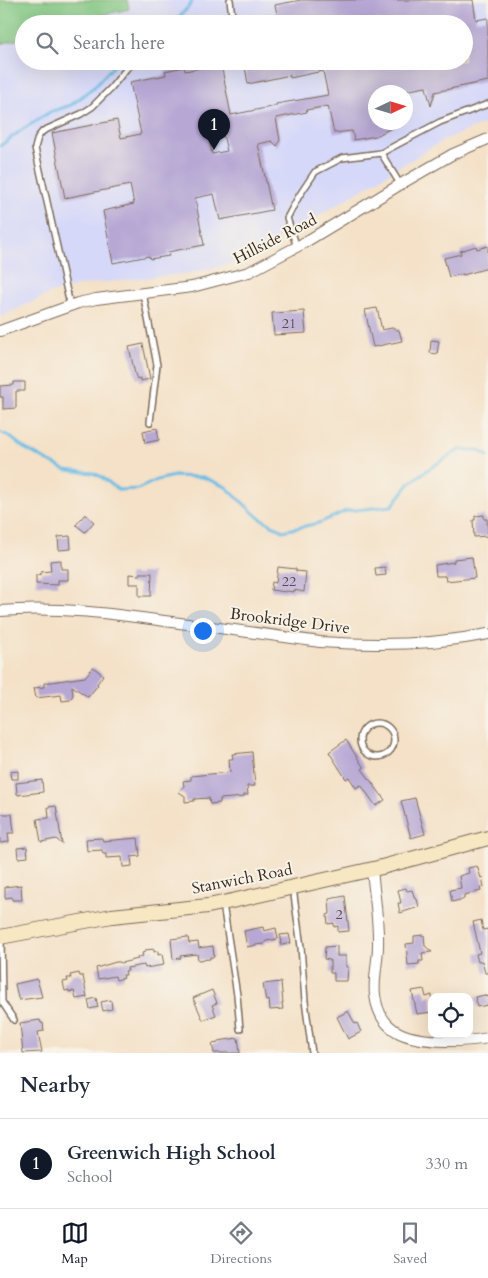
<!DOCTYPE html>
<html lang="en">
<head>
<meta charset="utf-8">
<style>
  :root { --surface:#fff; --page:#f6f6f7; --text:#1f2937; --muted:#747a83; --line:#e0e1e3; --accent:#111827 }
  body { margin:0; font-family:Cardo,serif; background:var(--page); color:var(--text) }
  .controls { position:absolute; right:15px; bottom:15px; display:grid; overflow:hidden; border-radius:10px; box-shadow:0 5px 20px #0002 }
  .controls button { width:45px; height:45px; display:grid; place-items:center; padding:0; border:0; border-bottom:1px solid var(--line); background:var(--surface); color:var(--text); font:25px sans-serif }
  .compass { position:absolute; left:368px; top:85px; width:45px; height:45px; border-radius:50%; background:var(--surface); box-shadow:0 5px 20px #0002; rotate:86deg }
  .you { position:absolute; left:202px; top:630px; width:18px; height:18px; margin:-12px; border:4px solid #fff; border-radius:50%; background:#1a73e8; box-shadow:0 0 0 8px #1a73e833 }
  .badge { display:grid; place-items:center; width:32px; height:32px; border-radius:50%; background:var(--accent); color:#fff; font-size:16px; font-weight:700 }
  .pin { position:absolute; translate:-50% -41px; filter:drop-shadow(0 1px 2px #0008) }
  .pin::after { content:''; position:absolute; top:26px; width:18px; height:15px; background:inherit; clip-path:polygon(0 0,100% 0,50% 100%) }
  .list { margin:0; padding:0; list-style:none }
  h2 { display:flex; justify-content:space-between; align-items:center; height:65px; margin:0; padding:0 20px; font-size:21px }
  h2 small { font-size:16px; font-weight:400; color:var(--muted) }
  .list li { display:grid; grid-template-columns:32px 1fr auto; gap:15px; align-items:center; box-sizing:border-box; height:90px; padding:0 20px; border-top:1px solid var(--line) }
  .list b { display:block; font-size:19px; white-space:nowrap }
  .list p { margin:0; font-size:16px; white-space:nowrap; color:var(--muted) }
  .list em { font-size:16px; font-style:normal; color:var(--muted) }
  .icon { flex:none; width:28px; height:28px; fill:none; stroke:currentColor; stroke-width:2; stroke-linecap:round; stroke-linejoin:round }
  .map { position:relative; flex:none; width:488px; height:1053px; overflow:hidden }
  .search { position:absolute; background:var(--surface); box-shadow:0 5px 20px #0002; left:15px; right:15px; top:15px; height:55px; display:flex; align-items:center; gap:12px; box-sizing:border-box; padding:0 18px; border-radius:28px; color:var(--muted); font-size:19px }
  .sheet { height:155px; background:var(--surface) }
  nav { display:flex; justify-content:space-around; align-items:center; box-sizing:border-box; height:70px; border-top:1px solid var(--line); background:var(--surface); font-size:14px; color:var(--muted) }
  nav a { display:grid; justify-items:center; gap:2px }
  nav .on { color:var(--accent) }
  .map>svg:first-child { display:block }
</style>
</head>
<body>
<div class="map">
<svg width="488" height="1053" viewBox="0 0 488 1053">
  <rect width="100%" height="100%" fill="#f7f3e8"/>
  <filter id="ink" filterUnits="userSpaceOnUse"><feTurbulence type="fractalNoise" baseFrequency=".02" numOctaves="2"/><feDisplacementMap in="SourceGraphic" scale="10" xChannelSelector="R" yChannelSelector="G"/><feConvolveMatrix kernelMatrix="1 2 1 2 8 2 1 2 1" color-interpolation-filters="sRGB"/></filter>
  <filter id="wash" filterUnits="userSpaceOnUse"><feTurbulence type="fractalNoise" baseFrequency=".0096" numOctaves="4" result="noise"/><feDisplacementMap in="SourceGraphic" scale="20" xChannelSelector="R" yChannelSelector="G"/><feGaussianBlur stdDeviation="1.12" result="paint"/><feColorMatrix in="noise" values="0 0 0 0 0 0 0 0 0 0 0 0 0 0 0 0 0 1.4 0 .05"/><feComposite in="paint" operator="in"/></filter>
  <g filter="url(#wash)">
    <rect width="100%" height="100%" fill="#f4e1c7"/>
    <!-- built -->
    <path fill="#d6d8f9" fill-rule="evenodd" d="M 0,0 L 488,0 L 488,122 L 444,140 L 298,228 L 252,254 L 235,262 L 215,268 L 190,273 L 96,283 L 74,287 L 51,293 L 0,317 ZM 24,24 L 464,24 L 464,61 L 24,61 ZM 376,92 L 406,92 L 406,122 L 376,122 Z"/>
    <!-- green -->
    <polygon fill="#82c883" stroke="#5e7950" points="0,0 127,0 129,9 80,20 81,24 24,24 24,38 0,44"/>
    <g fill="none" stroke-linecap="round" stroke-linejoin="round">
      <!-- stream -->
      <g stroke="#6abce5" stroke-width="3">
        <polyline points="173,24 191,4 192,0"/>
        <polyline points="0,146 23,129 50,112 71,105 92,89 118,61"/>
        <polyline points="0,432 9,436 24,448 46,460 66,470 93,473 100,476 119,490 138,489 157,480 174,476 203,477 226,487 258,517 283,531 319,523 346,511 392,506 409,484 427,470 459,450 478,450 488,456"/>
      </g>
    </g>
    <g id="blocks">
      <!-- building -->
      <g fill="#b6a7d4" fill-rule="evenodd">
        <path d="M 301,0 L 473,0 L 476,20 L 488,18 L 488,81 L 435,92 L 431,106 L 426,87 L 399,92 L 376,92 L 376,122 L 403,122 L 376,136 L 354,140 L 352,131 L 334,133 L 328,106 L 306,110 L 307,112 L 276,118 L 280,140 L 277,146 L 272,141 L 258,144 L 272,210 L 220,220 L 214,194 L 195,198 L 204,245 L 168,252 L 169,256 L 150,259 L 149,256 L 113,263 L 103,211 L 134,204 L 130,185 L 65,198 L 52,133 L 117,120 L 121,138 L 141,134 L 130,82 L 166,75 L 165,71 L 184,67 L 185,71 L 221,64 L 231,115 L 276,106 L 276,104 L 328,95 L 323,71 L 290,78 L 290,75 L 248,84 L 244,61 L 361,61 L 363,69 L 380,66 L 379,61 L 464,61 L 464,24 L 279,24 L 275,5 ZM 221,126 L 227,151 L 212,154 L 207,129 Z"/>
        <polygon points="476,246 477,249 488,246 488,268 463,275 463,274 449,277 444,258 461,254 460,251"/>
        <polygon points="377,308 382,330 392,328 395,328 397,330 399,330 402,341 373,347 365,310"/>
        <polygon points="304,311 306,333 274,335 272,313"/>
        <polygon points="431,340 439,341 437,354 430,353"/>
        <polygon points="143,344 150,379 140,381 140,378 137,379 135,374 129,347"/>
        <polygon points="14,382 25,382 25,391 16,391 16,408 3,409 3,397 0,397 0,386 14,385"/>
        <polygon points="157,428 159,440 145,443 143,431"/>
        <polygon points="85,514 94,522 85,532 76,525"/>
        <polygon points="484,515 484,519 487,519 488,536 474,537 473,520 475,520 475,516"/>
        <polygon points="70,536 71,549 59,550 58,537"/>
        <polygon points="472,557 475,578 446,581 445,576 436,576 435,565 454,562 454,559"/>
        <polygon points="61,560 61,569 68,569 68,580 58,580 58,585 36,584 36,575 41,574 41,572 51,571 50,561"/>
        <polygon points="278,567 296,569 296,571 306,572 304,592 294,590 294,592 286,591 286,592 271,590 272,582 276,583"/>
        <polygon points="385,567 386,575 376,576 375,568"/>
        <polygon points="140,573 152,573 151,596 139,596 139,584 129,584 129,574 140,575"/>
        <polygon points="93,667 103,675 97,684 98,685 88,697 72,686 73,695 70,700 62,701 61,695 36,698 34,688 44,687 44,683 85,677"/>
        <polygon points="346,740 364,768 362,769 385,800 376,806 361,785 356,788 349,777 346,779 329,752"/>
        <polygon points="252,752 255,786 247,786 248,795 244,795 244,797 220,799 220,803 210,804 209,798 194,799 194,801 185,802 185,796 179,792 184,786 183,781 191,780 191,776 230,772 229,759 233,759 232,754"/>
        <polygon points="18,771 18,779 11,779 10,772"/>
        <polygon points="42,780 43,792 18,795 18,794 17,794 16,783"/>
        <polygon points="415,798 425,834 411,838 401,801"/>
        <polygon points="56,806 62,844 56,839 41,842 37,819 49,818 48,807"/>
        <polygon points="0,814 12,814 14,833 8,833 9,842 0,843"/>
        <polygon points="102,838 103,841 138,838 140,856 131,857 132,866 123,867 122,857 106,858 106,854 103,854 102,850 87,851 86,839"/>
        <polygon points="27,847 28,857 18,858 17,848"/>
        <polygon points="477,866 481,878 482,877 484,887 480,888 481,891 464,895 464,899 452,902 450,890 461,888 459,876 469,873 468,868"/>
        <polygon points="21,885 22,900 12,900 12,897 5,898 5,887"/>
        <polygon points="406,888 407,891 412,890 415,899 417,899 419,907 400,913 398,903 401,903 398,890"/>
        <polygon points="345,896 349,931 338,932 338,926 334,927 334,923 328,924 327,915 330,914 329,899"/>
        <polygon points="481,920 483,930 488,929 488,973 485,973 482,961 478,962 476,954 480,953 473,922"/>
        <polygon points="263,927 264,931 276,928 278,939 266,941 263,945 261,944 247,947 244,931"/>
        <polygon points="289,934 291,943 281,945 280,935"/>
        <polygon points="424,935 425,946 432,952 422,953 423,961 419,961 419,964 408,965 406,944 414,943 414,936"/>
        <polygon points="188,937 189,943 198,942 199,948 213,946 214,957 210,957 210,959 198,960 197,954 180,956 181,958 173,959 171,939"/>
        <polygon points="337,946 337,956 346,956 346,967 348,967 347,981 334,981 334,973 330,973 330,960 324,959 325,947"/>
        <polygon points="154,949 154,952 158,951 158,955 162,954 164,965 145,968 144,965 127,968 128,971 125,971 126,975 123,975 124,978 116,980 115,976 98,979 96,968 116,962 120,962 121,963 138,959 137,957 143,956 142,953 145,952 145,950"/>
        <polygon points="79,973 80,976 83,976 87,997 76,999 74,991 69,992 69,990 65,991 63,982 68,981 67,978 71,978 70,975"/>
        <polygon points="37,979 42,997 19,1000 18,998 15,984"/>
        <polygon points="281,982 283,1003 282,1003 283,1009 270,1010 269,1000 266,1001 263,984"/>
        <polygon points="424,989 426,997 432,995 432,1012 417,1014 412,991"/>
        <polygon points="212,990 217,1003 212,1005 216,1015 203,1020 193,998"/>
        <polygon points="485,995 485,997 488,996 488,1005 477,1007 475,997"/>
        <polygon points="96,998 98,1007 90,1009 88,1000"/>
        <polygon points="111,1000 112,1009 103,1011 101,1002"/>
        <polygon points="348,1011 355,1024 357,1023 361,1032 348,1039 337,1017"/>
        <polygon points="40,1020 41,1023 43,1023 44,1031 38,1032 42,1052 23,1053 20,1023"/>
        <polygon points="238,1038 240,1053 214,1053 212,1044 218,1043 218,1041"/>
      </g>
    </g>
  </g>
  <g filter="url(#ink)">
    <use href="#blocks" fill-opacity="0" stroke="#7c6a59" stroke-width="1"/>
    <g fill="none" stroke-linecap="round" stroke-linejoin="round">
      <defs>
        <g id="lane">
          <polyline points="230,0 233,24"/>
          <polyline points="381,153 440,122 488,104"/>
          <polyline points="297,247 287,218 299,196 315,172 342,158 381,153 400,184"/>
          <polyline points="143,293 157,365 150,422"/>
          <polyline points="70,305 35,148 38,137 43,131 81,114 92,107 111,88 127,68 137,61"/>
          <circle cx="377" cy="740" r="17"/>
          <polyline points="293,888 301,947 305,1001 312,1053"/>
          <polyline points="223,904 237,995 240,1029"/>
          <polyline points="1,937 2,1002 14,1020"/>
        </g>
        <g id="street">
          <polyline points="0,331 78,303 96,299 192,287 249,272 302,244 406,181 453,154 488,139"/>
          <path d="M 0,611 C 57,606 115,614 172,622 C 221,628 271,635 320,642 C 376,646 433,645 488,634"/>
          <path d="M 372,869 C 374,894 379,920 378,945 C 378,962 373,979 375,995 C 380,1036 412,1040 446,1041 C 460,1041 474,1041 488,1038"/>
        </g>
        <polyline id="secondary" points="0,937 112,916 208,906 232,901 382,867 488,838"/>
      </defs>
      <!-- lane casing -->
      <use href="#lane" stroke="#7c6a59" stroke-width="8"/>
      <!-- street casing -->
      <use href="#street" stroke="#7c6a59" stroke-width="12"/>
      <!-- secondary casing -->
      <use href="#secondary" stroke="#7c6a59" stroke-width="16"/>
      <!-- lane -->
      <use href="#lane" stroke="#fff" stroke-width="5"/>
      <!-- street -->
      <use href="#street" stroke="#fff" stroke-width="10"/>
      <!-- secondary -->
      <use href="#secondary" stroke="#f7e8c3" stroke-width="14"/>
    </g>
  </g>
  <g text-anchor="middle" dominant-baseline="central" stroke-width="4" stroke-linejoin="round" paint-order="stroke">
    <!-- number labels -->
    <g font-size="14" fill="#5a494c">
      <text x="289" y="323">21</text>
      <text x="289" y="581">22</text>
      <text x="339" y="914">2</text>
    </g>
    <!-- street labels -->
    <g font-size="16" fill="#3b2a1e" stroke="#f7f3e8">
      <text transform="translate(275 239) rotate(-27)">Hillside Road</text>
      <text transform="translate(290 621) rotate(7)">Brookridge Drive</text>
      <text transform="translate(242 879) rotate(-11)">Stanwich Road</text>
    </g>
  </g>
</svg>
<div class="controls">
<button><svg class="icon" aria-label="locate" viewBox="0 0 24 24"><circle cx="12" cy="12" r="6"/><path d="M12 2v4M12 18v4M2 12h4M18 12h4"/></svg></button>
</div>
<svg class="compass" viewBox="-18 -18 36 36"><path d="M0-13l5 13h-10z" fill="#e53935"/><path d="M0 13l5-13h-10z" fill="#747a83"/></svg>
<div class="you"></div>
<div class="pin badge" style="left:214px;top:150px">1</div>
<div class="search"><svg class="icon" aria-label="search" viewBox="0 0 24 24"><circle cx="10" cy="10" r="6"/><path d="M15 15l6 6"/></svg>Search here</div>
</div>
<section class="sheet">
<h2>Nearby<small></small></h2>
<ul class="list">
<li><span class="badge">1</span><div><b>Greenwich High School</b><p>School</p></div><em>330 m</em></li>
</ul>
</section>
<nav>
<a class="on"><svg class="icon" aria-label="map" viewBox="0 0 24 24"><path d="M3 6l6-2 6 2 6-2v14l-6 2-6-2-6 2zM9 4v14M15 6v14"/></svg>Map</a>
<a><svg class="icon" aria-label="directions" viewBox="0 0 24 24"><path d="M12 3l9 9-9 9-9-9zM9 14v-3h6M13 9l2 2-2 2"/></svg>Directions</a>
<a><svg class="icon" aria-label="saved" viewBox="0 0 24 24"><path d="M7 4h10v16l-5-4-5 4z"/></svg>Saved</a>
</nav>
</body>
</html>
